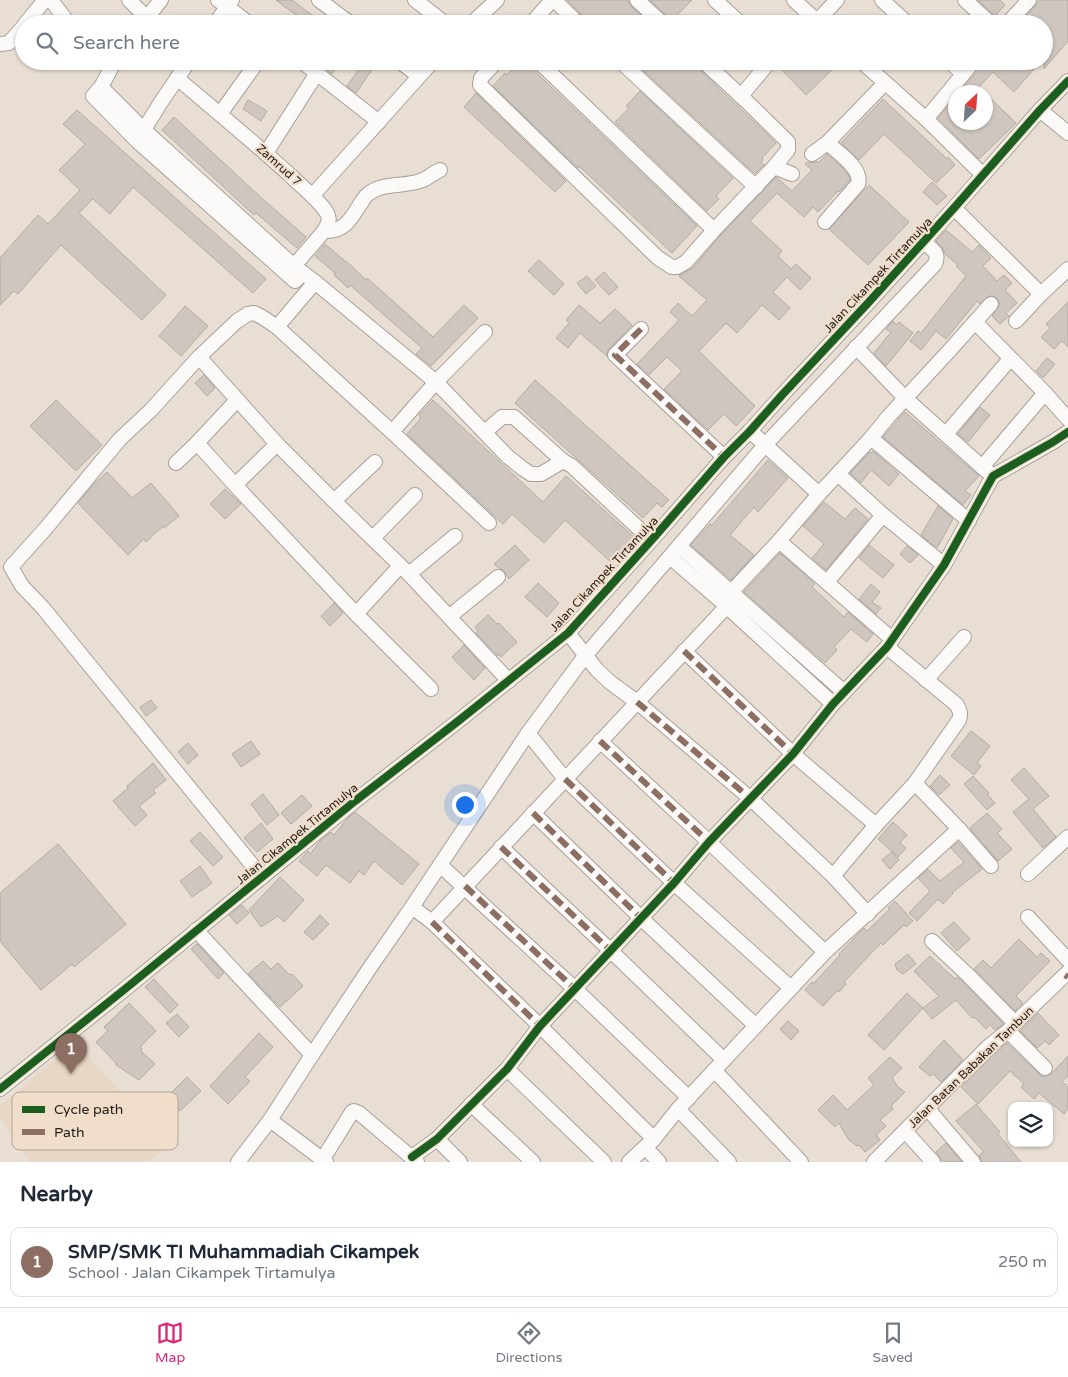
<!DOCTYPE html>
<html lang="en">
<head>
<meta charset="utf-8">
<style>
  :root { --surface:#fff; --page:#f2f2f3; --text:#1f2937; --muted:#747a83; --line:#e0e1e3; --accent:#db2777 }
  body { margin:0; font-family:"Varela Round",sans-serif; background:var(--page); color:var(--text) }
  .controls { position:absolute; right:15px; bottom:15px; display:grid; overflow:hidden; border-radius:10px; box-shadow:0 1px 4px #0004 }
  .controls button { width:45px; height:45px; display:grid; place-items:center; padding:0; border:0; border-bottom:1px solid var(--line); background:var(--surface); color:var(--text); font:25px sans-serif }
  .compass { position:absolute; left:948px; top:85px; width:45px; height:45px; border-radius:50%; background:var(--surface); box-shadow:0 1px 4px #0004; rotate:25deg }
  .you { position:absolute; left:464px; top:804px; width:18px; height:18px; margin:-12px; border:4px solid #fff; border-radius:50%; background:#1a73e8; box-shadow:0 0 0 8px #1a73e833 }
  .badge { display:grid; place-items:center; width:32px; height:32px; border-radius:50%; background:var(--accent); color:#fff; font-size:16px; font-weight:700 }
  .pin { position:absolute; translate:-50% -41px; filter:drop-shadow(0 1px 2px #0008) }
  .pin::after { content:''; position:absolute; top:26px; width:18px; height:15px; background:inherit; clip-path:polygon(0 0,100% 0,50% 100%) }
  .list { margin:0; padding:0; list-style:none }
  h2 { display:flex; justify-content:space-between; align-items:center; height:65px; margin:0; padding:0 20px; font-size:21px }
  h2 small { font-size:16px; font-weight:400; color:var(--muted) }
  .list li { display:grid; grid-template-columns:32px 1fr auto; gap:15px; align-items:center; box-sizing:border-box; height:70px; margin:0 10px 10px; padding:0 10px; border:1px solid var(--line); border-radius:10px }
  .list b { display:block; font-size:19px; white-space:nowrap }
  .list p { margin:0; font-size:16px; white-space:nowrap; color:var(--muted) }
  .list em { font-size:16px; font-style:normal; color:var(--muted) }
  .icon { flex:none; width:28px; height:28px; fill:none; stroke:currentColor; stroke-width:2; stroke-linecap:round; stroke-linejoin:round }
  .map { position:relative; flex:none; width:1068px; height:1162px; overflow:hidden }
  .search { position:absolute; background:var(--surface); box-shadow:0 1px 4px #0004; left:15px; right:15px; top:15px; height:55px; display:flex; align-items:center; gap:12px; box-sizing:border-box; padding:0 18px; border-radius:28px; color:var(--muted); font-size:19px }
  .sheet { height:145px; background:var(--surface) }
  nav { display:flex; justify-content:space-around; align-items:center; box-sizing:border-box; height:70px; border-top:1px solid var(--line); background:var(--surface); font-size:14px; color:var(--muted) }
  nav a { display:grid; justify-items:center; gap:2px }
  nav .on { color:var(--accent) }
  .map>svg:first-child { display:block }
</style>
</head>
<body>
<div class="map">
<svg width="1068" height="1162" viewBox="0 0 1068 1162">
  <rect width="100%" height="100%" fill="#e8ded3"/>
  <!-- built -->
  <polygon fill="#e9d7c5" points="75,1043 171,1145 147,1162 30,1162 0,1117 0,1106"/>
  <!-- building -->
  <g fill="#cfc7bf" stroke="#b3aca4">
    <polygon points="276,0 292,0 324,24 308,24"/>
    <polygon points="567,0 628,0 631,6 650,24 588,24 585,18"/>
    <polygon points="650,0 692,0 671,21 669,18"/>
    <polygon points="978,0 1000,0 1005,5 995,16"/>
    <polygon points="1039,0 1068,0 1068,41 1044,69 1044,24 1019,24 1035,6"/>
    <polygon points="325,61 340,61 332,74 322,66"/>
    <polygon points="365,61 378,61 356,93 347,86"/>
    <polygon points="520,61 524,61 697,226 672,253 579,166 578,168 493,86 505,73 507,75"/>
    <polygon points="633,61 694,61 697,67 776,143 762,158 763,159 761,162 764,165 755,174"/>
    <polygon points="779,61 841,61 806,95 777,65"/>
    <polygon points="983,61 1041,61 1014,92 993,72 979,87 984,92 959,92 981,67"/>
    <polygon points="640,91 733,178 716,196 719,199 707,211 615,122 629,108 626,106"/>
    <polygon points="476,93 566,181 555,192 464,107"/>
    <polygon points="986,94 1016,123 979,159 938,118 956,97 956,122 986,122"/>
    <polygon points="883,99 947,159 948,157 955,165 936,183 884,134 859,160 841,143"/>
    <polygon points="248,100 267,111 261,121 243,109"/>
    <polygon points="77,110 266,279 253,293 133,187 110,214 93,199 79,213 166,295 142,320 61,245 18,294 14,291 0,305 0,258 38,215 48,224 80,190 59,170 85,144 63,124"/>
    <polygon points="174,117 266,202 306,237 297,248 256,213 254,215 162,130"/>
    <polygon points="827,154 842,167 849,176 850,180 839,192 838,191 818,212 813,207 804,217 777,193 750,221 782,251 778,256 791,269 796,264 811,278 800,290 787,277 773,292 790,308 779,320 762,305 737,333 726,323 699,351 755,406 736,426 724,414 708,430 664,389 682,371 667,357 649,375 637,364 679,320 670,312 678,303 692,316 707,300 679,276 693,268 720,236 776,177 792,191 812,170 805,164 808,162 812,163 817,161 818,163"/>
    <polygon points="932,182 947,196 937,205 923,192"/>
    <polygon points="869,185 909,222 868,265 829,229"/>
    <polygon points="946,230 972,252 979,245 991,258 983,266 997,281 1004,275 1012,283 1005,290 1017,303 1006,313 1009,316 1000,324 992,316 999,306 999,302 997,298 993,296 989,296 980,304 977,301 946,339 936,331 921,350 910,341 918,331 921,333 966,276 956,266 958,265 945,254 942,247 936,241"/>
    <polygon points="325,244 346,262 346,261 366,280 367,278 433,337 464,305 478,318 431,366 416,354 422,348 350,285 348,288 334,275 335,273 315,256"/>
    <polygon points="539,260 564,284 554,295 528,271"/>
    <polygon points="604,272 618,287 609,295 595,280"/>
    <polygon points="587,276 596,286 586,294 577,283"/>
    <polygon points="1068,302 1068,347 1062,341 1054,349 1041,337 1050,328 1046,324"/>
    <polygon points="579,305 600,323 615,309 632,325 609,349 607,352 607,356 580,333 568,348 556,338 569,323 566,320"/>
    <polygon points="185,306 208,326 181,356 159,336"/>
    <polygon points="893,321 897,325 899,322 913,333 886,366 874,353 891,332 886,329"/>
    <polygon points="1047,358 1055,364 1043,378 1036,371"/>
    <polygon points="204,375 215,388 207,396 195,383"/>
    <polygon points="535,380 669,500 662,507 657,503 643,518 515,403"/>
    <polygon points="56,400 102,445 76,471 30,426"/>
    <polygon points="433,400 543,502 566,476 635,538 612,563 565,520 544,543 512,514 503,524 407,434 421,418 419,415"/>
    <polygon points="980,407 990,415 968,442 958,434"/>
    <polygon points="905,412 979,476 965,491 971,495 963,505 883,437"/>
    <polygon points="873,451 899,474 889,486 871,470 861,483 850,473 870,452 871,453"/>
    <polygon points="768,460 788,478 758,512 754,507 730,535 754,555 731,580 691,545 710,524 712,525"/>
    <polygon points="107,472 132,498 151,483 179,516 164,528 163,526 146,542 144,539 128,555 78,503 95,483"/>
    <polygon points="225,489 241,504 225,519 210,504"/>
    <polygon points="824,502 845,519 855,508 868,519 826,570 812,558 824,544 803,526"/>
    <polygon points="938,506 953,519 937,548 921,535"/>
    <polygon points="515,545 529,560 509,579 504,571 499,568 494,564"/>
    <polygon points="869,545 894,565 883,578 859,558"/>
    <polygon points="907,546 918,555 910,563 900,554"/>
    <polygon points="780,553 815,584 812,587 844,617 848,612 873,634 867,642 851,629 834,647 837,650 825,663 744,592"/>
    <polygon points="538,583 559,603 547,617 525,597"/>
    <polygon points="871,584 880,592 872,602 881,608 876,614 859,599"/>
    <polygon points="334,603 343,613 330,626 321,616"/>
    <polygon points="488,615 497,624 499,623 517,642 501,657 499,654 498,656 476,633 478,631 475,627"/>
    <polygon points="464,645 485,668 474,680 452,657"/>
    <polygon points="151,700 157,708 146,716 140,707"/>
    <polygon points="971,731 990,746 977,763 981,766 974,775 951,756"/>
    <polygon points="251,741 260,754 241,767 232,754"/>
    <polygon points="188,743 198,755 188,764 178,752"/>
    <polygon points="153,763 166,780 153,790 156,793 139,806 147,815 135,826 113,801 128,788 127,786"/>
    <polygon points="1024,768 1049,796 1033,809 1056,837 1043,848 1013,812 1029,799 1011,780"/>
    <polygon points="940,775 950,785 939,795 930,786"/>
    <polygon points="973,776 989,793 987,794 995,803 987,810 964,784"/>
    <polygon points="263,794 279,815 267,825 251,804"/>
    <polygon points="302,795 312,806 291,824 281,813"/>
    <polygon points="355,812 419,864 402,885 374,861 364,875 359,871 350,883 326,865 317,876 299,861 308,851 310,854 320,841 331,832 334,835 347,819"/>
    <polygon points="987,813 1002,829 997,833 1012,849 998,861 970,828"/>
    <polygon points="893,822 907,835 900,843 906,848 898,857 878,839"/>
    <polygon points="261,823 273,839 257,852 244,838"/>
    <polygon points="200,832 223,857 213,866 190,841"/>
    <polygon points="958,842 982,869 952,893 953,894 943,904 938,899 917,921 909,913 930,891 918,878 928,869 940,881 964,862 951,848"/>
    <polygon points="58,844 126,924 74,967 72,964 41,990 0,941 0,893"/>
    <polygon points="892,852 899,860 890,869 882,860"/>
    <polygon points="200,866 212,883 192,897 180,881"/>
    <polygon points="280,877 304,900 284,922 278,916 261,927 249,910"/>
    <polygon points="895,901 913,921 906,927 904,925 883,945 881,943 844,982 846,984 839,992 838,990 823,1006 805,990 812,982 814,983 840,955 839,954 864,928 867,931 890,909 888,908"/>
    <polygon points="242,905 249,913 237,924 229,915"/>
    <polygon points="320,915 329,924 313,940 304,932"/>
    <polygon points="954,922 970,939 957,951 941,933"/>
    <polygon points="1019,939 1037,957 1041,953 1050,961 1016,996 1023,1003 1015,1011 974,969 983,960 991,968"/>
    <polygon points="197,944 224,973 218,979 191,949"/>
    <polygon points="908,954 916,964 903,974 897,970 895,964"/>
    <polygon points="930,956 955,979 957,977 963,982 1003,1023 1002,1025 995,1030 990,1025 986,1029 974,1017 972,1018 956,1000 932,1019 923,1008 939,996 914,971"/>
    <polygon points="263,961 271,969 278,963 290,975 292,974 303,986 280,1007 248,974"/>
    <polygon points="154,979 178,1005 170,1013 145,987"/>
    <polygon points="907,993 923,1008 884,1050 868,1035"/>
    <polygon points="129,1003 156,1031 140,1047 142,1049 141,1051 155,1064 139,1080 116,1065 116,1063 96,1042 108,1031 104,1027"/>
    <polygon points="1038,1013 1059,1035 1049,1045 1045,1041 1037,1048 1020,1031"/>
    <polygon points="177,1014 189,1027 179,1037 166,1023"/>
    <polygon points="788,1021 799,1031 791,1040 780,1029"/>
    <polygon points="259,1033 273,1047 245,1077 250,1081 228,1104 210,1086"/>
    <polygon points="944,1040 963,1060 941,1082 933,1074 930,1076 919,1067"/>
    <polygon points="1007,1043 1039,1074 1043,1077 1051,1074 1068,1056 1068,1076 1062,1081 1068,1087 1068,1109 1064,1114 1039,1093 1034,1099 1021,1087 1024,1084 1010,1071 978,1104 961,1087 994,1054"/>
    <polygon points="890,1057 902,1068 892,1078 898,1087 905,1092 891,1106 893,1109 880,1120 886,1126 876,1135 880,1140 865,1152 859,1145 857,1146 848,1139 839,1123 835,1127 818,1110 833,1095 847,1110 874,1085 868,1078"/>
    <polygon points="187,1077 201,1091 180,1111 167,1097"/>
    <polygon points="976,1104 1000,1132 998,1134 1021,1162 982,1162 979,1155 984,1152 956,1121"/>
    <polygon points="946,1143 962,1162 942,1161 940,1157 936,1152"/>
  </g>
  <g fill="none" stroke-linecap="round" stroke-linejoin="round">
    <defs>
      <g id="minor">
        <polyline points="51,0 69,24"/>
        <polyline points="129,0 147,18"/>
        <polyline points="218,0 250,24"/>
        <polyline points="319,0 351,24"/>
        <polyline points="415,0 446,24"/>
        <polyline points="554,0 579,24"/>
        <polyline points="637,0 663,24"/>
        <polyline points="715,0 741,24"/>
        <polyline points="794,0 820,24"/>
        <polyline points="882,0 908,24"/>
        <polyline points="965,0 991,24"/>
        <polyline points="817,21 837,0"/>
        <polyline points="25,24 45,0"/>
        <polyline points="142,24 161,0"/>
        <polyline points="215,24 232,0"/>
        <polyline points="471,24 497,0"/>
        <polyline points="531,24 552,0"/>
        <polyline points="1007,24 1029,0"/>
        <polyline points="0,44 9,43 24,26"/>
        <polyline points="115,61 101,87 93,96 137,141 295,281 303,273"/>
        <polyline points="301,61 379,122"/>
        <polyline points="399,61 419,76"/>
        <polyline points="497,61 481,78 480,85 658,258 672,267 677,267 686,262 714,230 774,167 792,174"/>
        <polyline points="538,61 714,230"/>
        <polyline points="620,61 756,187"/>
        <polyline points="703,61 741,96 788,142 788,150 774,167"/>
        <polyline points="861,61 926,119 983,175"/>
        <polyline points="949,61 963,74"/>
        <path d="M 177,78 C 216,111 255,143 292,177 C 302,187 320,201 327,213 C 331,220 327,226 324,231 L 294,266"/>
        <polyline points="101,87 144,130 294,266 315,282 436,382 507,456 522,468 531,474 541,474 563,461 572,466 651,540"/>
        <polyline points="741,96 770,61"/>
        <polyline points="1040,110 1068,133"/>
        <polyline points="220,114 258,61"/>
        <polyline points="926,119 974,61"/>
        <polyline points="140,136 161,102 189,61"/>
        <polyline points="266,153 317,73"/>
        <polyline points="812,154 827,143 885,83"/>
        <polyline points="312,196 433,61"/>
        <polyline points="954,208 1041,294"/>
        <path d="M 825,222 L 858,184 C 863,169 838,152 827,143"/>
        <path d="M 324,231 C 343,232 350,221 359,206 C 362,202 364,197 368,194 C 383,182 403,187 420,181 C 427,179 433,173 440,170"/>
        <polyline points="1016,321 1041,294 1068,269"/>
        <polyline points="975,322 1045,393 1068,419"/>
        <polyline points="277,327 392,432 489,523"/>
        <polyline points="641,329 615,355 724,457"/>
        <polyline points="856,347 905,398 982,467 993,476"/>
        <polyline points="199,357 277,444 334,501 409,574 509,681"/>
        <polyline points="237,400 197,443 235,485 356,614 431,689"/>
        <polyline points="750,431 819,494"/>
        <polyline points="392,432 436,382 485,332"/>
        <polyline points="485,432 502,417 514,417 563,461"/>
        <polyline points="946,434 1010,359"/>
        <polyline points="871,438 969,521"/>
        <polyline points="176,463 197,443"/>
        <polyline points="982,467 1045,393"/>
        <polyline points="838,474 883,515 944,565"/>
        <polyline points="235,485 277,444"/>
        <polyline points="334,501 375,462"/>
        <polyline points="373,538 415,495"/>
        <polyline points="779,541 892,639"/>
        <polyline points="679,546 844,692"/>
        <polyline points="670,557 722,602 833,704"/>
        <polyline points="409,574 455,536"/>
        <polyline points="827,582 883,515"/>
        <polyline points="722,602 779,541 819,494 871,438 888,417 949,351 991,304"/>
        <polyline points="356,614 400,566"/>
        <polyline points="450,616 498,577"/>
        <polyline points="568,633 597,670 611,683 637,702 751,799 833,876 868,914"/>
        <polyline points="684,651 793,754 876,825"/>
        <polyline points="926,680 964,637"/>
        <polyline points="528,733 565,779 674,883 791,988"/>
        <polyline points="600,741 709,842 825,952"/>
        <polyline points="915,783 959,829 991,866"/>
        <polyline points="533,813 641,918 756,1026"/>
        <polyline points="501,847 611,951 724,1060"/>
        <polyline points="440,865 575,989 689,1098"/>
        <polyline points="1028,874 1068,837"/>
        <path d="M 833,876 L 876,825 L 915,783 L 959,720 C 961,714 960,711 957,705 L 887,647"/>
        <polyline points="262,877 43,608 22,586 11,567 46,528 120,439 151,410 199,357 237,321 248,314 254,313 262,317 277,327 315,282"/>
        <polyline points="412,907 432,922 540,1026 654,1139"/>
        <polyline points="1028,917 1068,960"/>
        <polyline points="432,922 727,606"/>
        <polyline points="196,930 312,1055"/>
        <polyline points="932,941 969,976 1015,1023"/>
        <polyline points="1008,1031 1045,1068"/>
        <polyline points="507,1069 604,1162"/>
        <polyline points="714,1070 801,1162"/>
        <polyline points="0,1089 125,989 355,801 457,722 568,633 656,535 724,457 750,431 783,394 868,303 954,208 1040,110 1068,81"/>
        <polyline points="471,1104 533,1162"/>
        <polyline points="678,1109 729,1162"/>
        <polyline points="928,1109 973,1162"/>
        <polyline points="270,1120 326,1162"/>
        <polyline points="905,1131 933,1162"/>
        <polyline points="437,1139 460,1162"/>
        <polyline points="645,1147 659,1162"/>
        <polyline points="412,1157 437,1139 507,1069 540,1026 674,883 709,842 793,754 833,704 887,647 944,565 993,476 1053,442 1068,432"/>
        <path d="M 238,1162 L 270,1120 L 312,1055 L 369,969 L 412,907 L 528,733 L 585,656 L 765,445 L 935,264 C 940,252 932,250 924,242"/>
        <polyline points="321,1162 352,1112 354,1111 359,1113 417,1162"/>
        <polyline points="629,1162 654,1139 678,1109 825,952 959,829"/>
        <polyline points="874,1162 988,1047 1008,1031 1015,1023 1068,972"/>
      </g>
    </defs>
    <!-- minor casing -->
    <use href="#minor" stroke="#a8a099" stroke-width="16"/>
    <!-- minor -->
    <use href="#minor" stroke="#fcfaf8" stroke-width="14"/>
    <!-- quiet -->
    <g stroke="#8d6e63" stroke-width="6" stroke-dasharray="12 6" stroke-linecap="butt">
      <polyline points="641,329 615,355 724,457"/>
      <polyline points="684,651 793,754"/>
      <polyline points="637,702 751,799"/>
      <polyline points="600,741 709,842"/>
      <polyline points="565,779 674,883"/>
      <polyline points="533,813 641,918"/>
      <polyline points="501,847 611,951"/>
      <polyline points="465,886 575,989"/>
      <polyline points="432,922 540,1026"/>
      <polyline points="1065,975 1068,977"/>
    </g>
    <defs>
      <g id="cycleway">
        <polyline points="0,1089 125,989 355,801 457,722 568,633 656,535 724,457 750,431 783,394 868,303 954,208 1040,110 1068,81"/>
        <polyline points="412,1157 437,1139 507,1069 540,1026 674,883 709,842 793,754 833,704 887,647 944,565 993,476 1053,442 1068,432"/>
      </g>
    </defs>
    <!-- cycleway casing -->
    <use href="#cycleway" stroke="#f0decb" stroke-width="11"/>
    <!-- cycleway -->
    <use href="#cycleway" stroke="#1b5e20" stroke-width="8"/>
  </g>
  <g text-anchor="middle" dominant-baseline="central" stroke-width="4.5" stroke-linejoin="round" paint-order="stroke">
    <!-- street labels -->
    <g font-size="12" fill="#251f18" stroke="#f0decb">
      <text transform="translate(279 165) rotate(42)">Zamrud 7</text>
      <text transform="translate(878 275) rotate(-47)">Jalan Cikampek Tirtamulya</text>
      <text transform="translate(604 574) rotate(-47)">Jalan Cikampek Tirtamulya</text>
      <text transform="translate(297 834) rotate(-39)">Jalan Cikampek Tirtamulya</text>
      <text transform="translate(971 1067) rotate(-44)">Jalan Batan Babakan Tambun</text>
    </g>
  </g>
  <!-- legend -->
  <rect x="12" y="1092" width="166" height="58" rx="8" fill="#f0decb" stroke="#b3a595" stroke-width="1"/>
  <rect x="22" y="1106" width="23" height="7" fill="#1b5e20"/>
  <rect x="22" y="1129" width="23" height="6" fill="#8d6e63"/>
  <g font-size="14" fill="#251f18">
    <text x="54" y="1114">Cycle path</text>
    <text x="54" y="1137">Path</text>
  </g>
</svg>
<div class="controls">
<button><svg class="icon" aria-label="layers" viewBox="0 0 24 24"><path d="M12 4l9 5-9 5-9-5zM3 14l9 5 9-5"/></svg></button>
</div>
<svg class="compass" viewBox="-18 -18 36 36"><path d="M0-13l5 13h-10z" fill="#e53935"/><path d="M0 13l5-13h-10z" fill="#747a83"/></svg>
<div class="you"></div>
<div class="pin badge" style="left:71px;top:1074px;background:#8d6e63">1</div>
<div class="search"><svg class="icon" aria-label="search" viewBox="0 0 24 24"><circle cx="10" cy="10" r="6"/><path d="M15 15l6 6"/></svg>Search here</div>
</div>
<section class="sheet">
<h2>Nearby<small></small></h2>
<ul class="list">
<li><span class="badge" style="background:#8d6e63">1</span><div><b>SMP/SMK TI Muhammadiah Cikampek</b><p>School · Jalan Cikampek Tirtamulya</p></div><em>250 m</em></li>
</ul>
</section>
<nav>
<a class="on"><svg class="icon" aria-label="map" viewBox="0 0 24 24"><path d="M3 6l6-2 6 2 6-2v14l-6 2-6-2-6 2zM9 4v14M15 6v14"/></svg>Map</a>
<a><svg class="icon" aria-label="directions" viewBox="0 0 24 24"><path d="M12 3l9 9-9 9-9-9zM9 14v-3h6M13 9l2 2-2 2"/></svg>Directions</a>
<a><svg class="icon" aria-label="saved" viewBox="0 0 24 24"><path d="M7 4h10v16l-5-4-5 4z"/></svg>Saved</a>
</nav>
</body>
</html>
